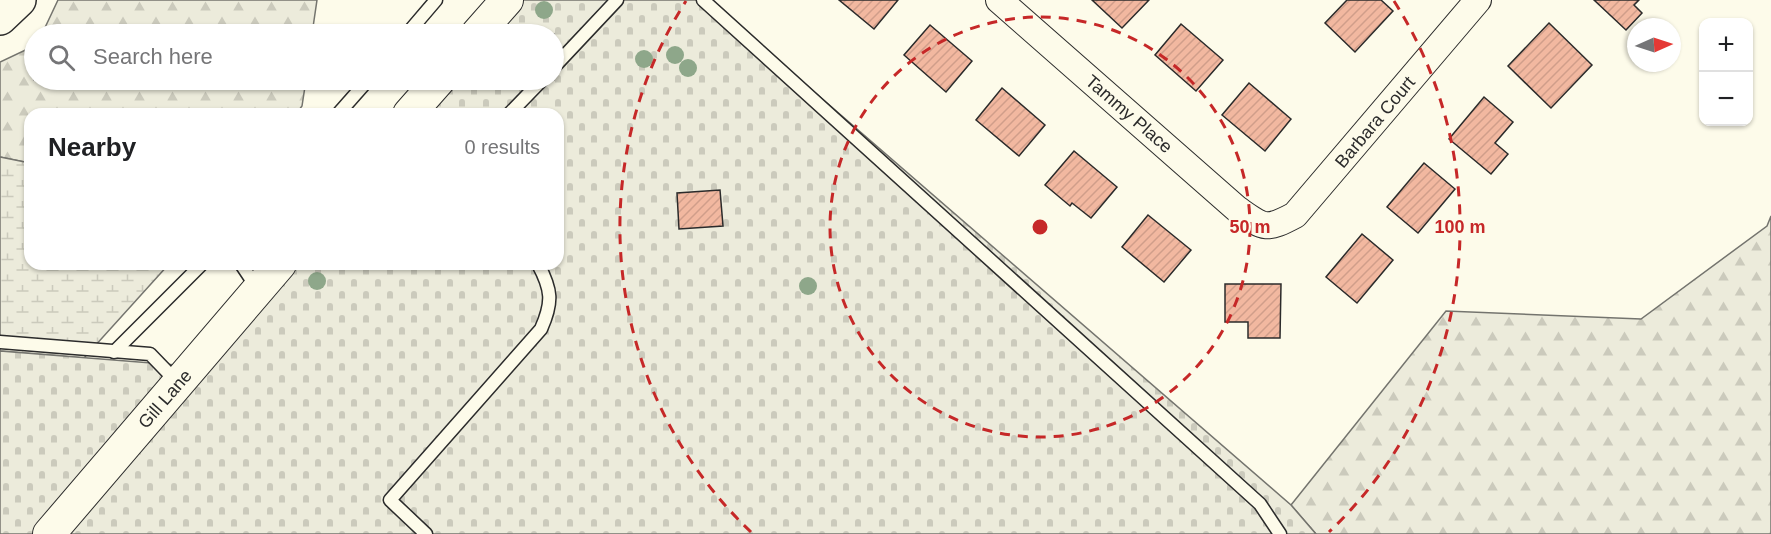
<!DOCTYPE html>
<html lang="en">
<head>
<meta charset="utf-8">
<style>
  :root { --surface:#fff; --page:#f2f2f2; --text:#202124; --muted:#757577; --line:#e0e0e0 }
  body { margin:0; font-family:Arial,sans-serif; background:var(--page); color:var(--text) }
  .controls { position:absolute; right:18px; top:18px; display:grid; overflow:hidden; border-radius:12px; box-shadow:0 2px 4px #0004 }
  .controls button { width:54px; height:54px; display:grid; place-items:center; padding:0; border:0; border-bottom:2px solid var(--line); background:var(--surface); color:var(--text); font:30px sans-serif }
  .compass { position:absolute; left:1627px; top:18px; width:54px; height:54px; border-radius:50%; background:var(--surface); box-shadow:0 2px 4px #0004; rotate:87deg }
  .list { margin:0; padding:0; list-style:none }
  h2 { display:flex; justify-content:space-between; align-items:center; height:78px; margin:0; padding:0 24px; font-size:26px }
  h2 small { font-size:20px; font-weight:400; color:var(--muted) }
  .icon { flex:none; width:33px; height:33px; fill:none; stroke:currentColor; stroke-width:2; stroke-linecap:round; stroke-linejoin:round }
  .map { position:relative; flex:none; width:1771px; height:534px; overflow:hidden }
  .search { position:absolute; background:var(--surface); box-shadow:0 2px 4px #0004; left:24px; top:24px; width:540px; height:66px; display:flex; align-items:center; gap:15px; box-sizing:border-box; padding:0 21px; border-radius:33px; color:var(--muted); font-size:22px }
  .panel { position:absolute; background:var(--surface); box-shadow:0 2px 4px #0004; left:24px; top:108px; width:540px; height:162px; border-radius:18px }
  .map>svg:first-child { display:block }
</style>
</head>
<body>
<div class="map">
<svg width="1771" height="534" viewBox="0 0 1771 534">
  <defs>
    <pattern id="forest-firs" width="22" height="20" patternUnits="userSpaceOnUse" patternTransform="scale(1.5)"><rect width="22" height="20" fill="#ecebdb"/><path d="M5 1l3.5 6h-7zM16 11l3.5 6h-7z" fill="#cbcabc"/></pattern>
    <pattern id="wetland-marsh" width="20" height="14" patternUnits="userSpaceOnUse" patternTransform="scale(1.5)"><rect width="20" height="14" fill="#ecebdb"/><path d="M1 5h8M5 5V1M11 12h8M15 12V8" fill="none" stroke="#cbcabc"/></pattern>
    <pattern id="cemetery-stones" width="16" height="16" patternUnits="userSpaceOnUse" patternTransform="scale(1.5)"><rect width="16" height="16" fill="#ecebdb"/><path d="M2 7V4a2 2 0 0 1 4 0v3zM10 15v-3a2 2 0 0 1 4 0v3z" fill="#cbcabc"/></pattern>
    <pattern id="building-hatch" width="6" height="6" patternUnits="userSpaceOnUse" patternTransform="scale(1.5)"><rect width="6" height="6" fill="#f2b8a0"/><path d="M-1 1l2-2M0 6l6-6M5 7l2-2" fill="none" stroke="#d09e8a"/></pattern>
  </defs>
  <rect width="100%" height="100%" fill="#fdfbea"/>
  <!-- forest -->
  <g fill="url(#forest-firs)" stroke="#74746e" stroke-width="1.5">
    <polygon points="58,0 317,0 312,34 42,34"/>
    <polygon points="34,46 34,80 306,80 302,106 296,114 30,114 30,163 0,157 0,62"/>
    <polygon points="1771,216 1771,534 1316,534 1291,505 1446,311 1641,319 1767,226"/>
  </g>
  <!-- wetland -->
  <polygon fill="url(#wetland-marsh)" stroke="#74746e" stroke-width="1.5" points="0,157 30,163 30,264 169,264 84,358 0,351"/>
  <!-- cemetery -->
  <polygon fill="url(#cemetery-stones)" stroke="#74746e" stroke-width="1.5" points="506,0 708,0 1291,505 1316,534 0,534 0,351 189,366 278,264 558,264 558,114 408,114 437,80 554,80 554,34 476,34"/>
  <!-- building -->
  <g fill="url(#building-hatch)" stroke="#2b2b2b" stroke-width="1.5">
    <polygon points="839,0 898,0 874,29"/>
    <polygon points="1092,0 1149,0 1122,28"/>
    <polygon points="1347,0 1381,0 1393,11 1355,52 1325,23"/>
    <polygon points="1594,0 1639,0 1634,5 1642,13 1626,30"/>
    <polygon points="1549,23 1592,65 1551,108 1508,66"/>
    <polygon points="1181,24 1223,60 1196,91 1155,55"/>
    <polygon points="930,25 972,61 946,92 904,55"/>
    <polygon points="1249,83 1291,119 1265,151 1222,115"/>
    <polygon points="1002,88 1045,125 1019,156 976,120"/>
    <polygon points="1484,97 1513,122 1495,143 1508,154 1491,174 1449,139"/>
    <polygon points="1074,151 1117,187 1091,218 1072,203 1070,206 1045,185"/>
    <polygon points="1424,163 1455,189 1418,233 1387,207"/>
    <polygon points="720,190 723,226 679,229 677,193"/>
    <polygon points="1148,215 1191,250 1164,282 1122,247"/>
    <polygon points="1362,234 1393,260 1357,303 1326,277"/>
    <polygon points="1225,284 1281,284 1280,338 1248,338 1248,322 1225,322"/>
  </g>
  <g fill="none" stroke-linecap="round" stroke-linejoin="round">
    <defs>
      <g id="service">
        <polyline points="703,0 1260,504 1280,534"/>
        <polyline points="407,34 436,0"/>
        <polyline points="554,67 617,0"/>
        <polyline points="338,114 368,80"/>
        <polyline points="509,114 542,80"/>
        <polyline points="241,264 257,288"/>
        <polyline points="0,342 150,354 178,383"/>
        <polyline points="114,352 202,264"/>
        <path d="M 426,534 L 390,500 L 541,329 C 553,302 552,290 538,264"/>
      </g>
      <path id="minor" d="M 999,0 L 1237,209 C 1264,228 1265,231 1295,215 L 1478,0"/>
      <g id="tertiary">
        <polyline points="477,34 507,0"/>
        <polyline points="409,114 439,80"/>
        <polyline points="49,534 280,264"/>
      </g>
      <polyline id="motorway" points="0,18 19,0"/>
    </defs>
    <!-- service casing -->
    <use href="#service" stroke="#2b2b2b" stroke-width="15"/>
    <!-- minor casing -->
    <use href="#minor" stroke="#2b2b2b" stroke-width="28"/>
    <!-- tertiary casing -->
    <use href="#tertiary" stroke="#2b2b2b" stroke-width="34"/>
    <!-- motorway casing -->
    <use href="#motorway" stroke="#2b2b2b" stroke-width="36"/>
    <!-- service -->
    <use href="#service" stroke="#fdfbea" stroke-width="12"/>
    <!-- minor -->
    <use href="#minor" stroke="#fdfbea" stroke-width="26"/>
    <!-- tertiary -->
    <use href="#tertiary" stroke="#fdfbea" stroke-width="32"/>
    <!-- motorway -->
    <use href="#motorway" stroke="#fdfbea" stroke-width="33"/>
  </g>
  <!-- trees -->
  <g fill="#8ea78a">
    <circle cx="544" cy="10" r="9"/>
    <circle cx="675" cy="55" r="9"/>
    <circle cx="644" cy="59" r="9"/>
    <circle cx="688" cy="68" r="9"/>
    <circle cx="317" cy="281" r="9"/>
    <circle cx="808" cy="286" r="9"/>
  </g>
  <!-- distance rings -->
  <g fill="none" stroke="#c62828" stroke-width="3" stroke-dasharray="10 8">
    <circle cx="1040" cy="227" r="210"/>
    <path d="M751 532A420 420 0 0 1 686 1M1394 1A420 420 0 0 1 1329 532"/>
  </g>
  <g text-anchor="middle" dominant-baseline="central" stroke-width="4.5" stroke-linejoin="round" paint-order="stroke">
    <!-- street labels -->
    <g font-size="18" fill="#2b2b2b" stroke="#fdfbea">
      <text transform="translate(1129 114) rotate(41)">Tammy Place</text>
      <text transform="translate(1375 122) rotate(-50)">Barbara Court</text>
      <text transform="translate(165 399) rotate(-49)">Gill Lane</text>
    </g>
  </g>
  <circle cx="1040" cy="227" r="9" fill="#c62828" stroke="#fdfbea" stroke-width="3"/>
  <g font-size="18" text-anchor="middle" font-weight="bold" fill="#c62828" stroke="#fdfbea" stroke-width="4.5" stroke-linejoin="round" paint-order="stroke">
    <text x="1250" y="233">50 m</text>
    <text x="1460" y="233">100 m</text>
  </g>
</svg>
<div class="controls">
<button>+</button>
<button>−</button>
</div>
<svg class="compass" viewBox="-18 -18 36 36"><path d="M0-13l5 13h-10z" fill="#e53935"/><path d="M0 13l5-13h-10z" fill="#757577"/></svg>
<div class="search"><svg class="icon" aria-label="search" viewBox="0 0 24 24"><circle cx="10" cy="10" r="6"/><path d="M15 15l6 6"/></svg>Search here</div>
<section class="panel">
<h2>Nearby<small>0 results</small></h2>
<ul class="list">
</ul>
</section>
</div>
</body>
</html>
